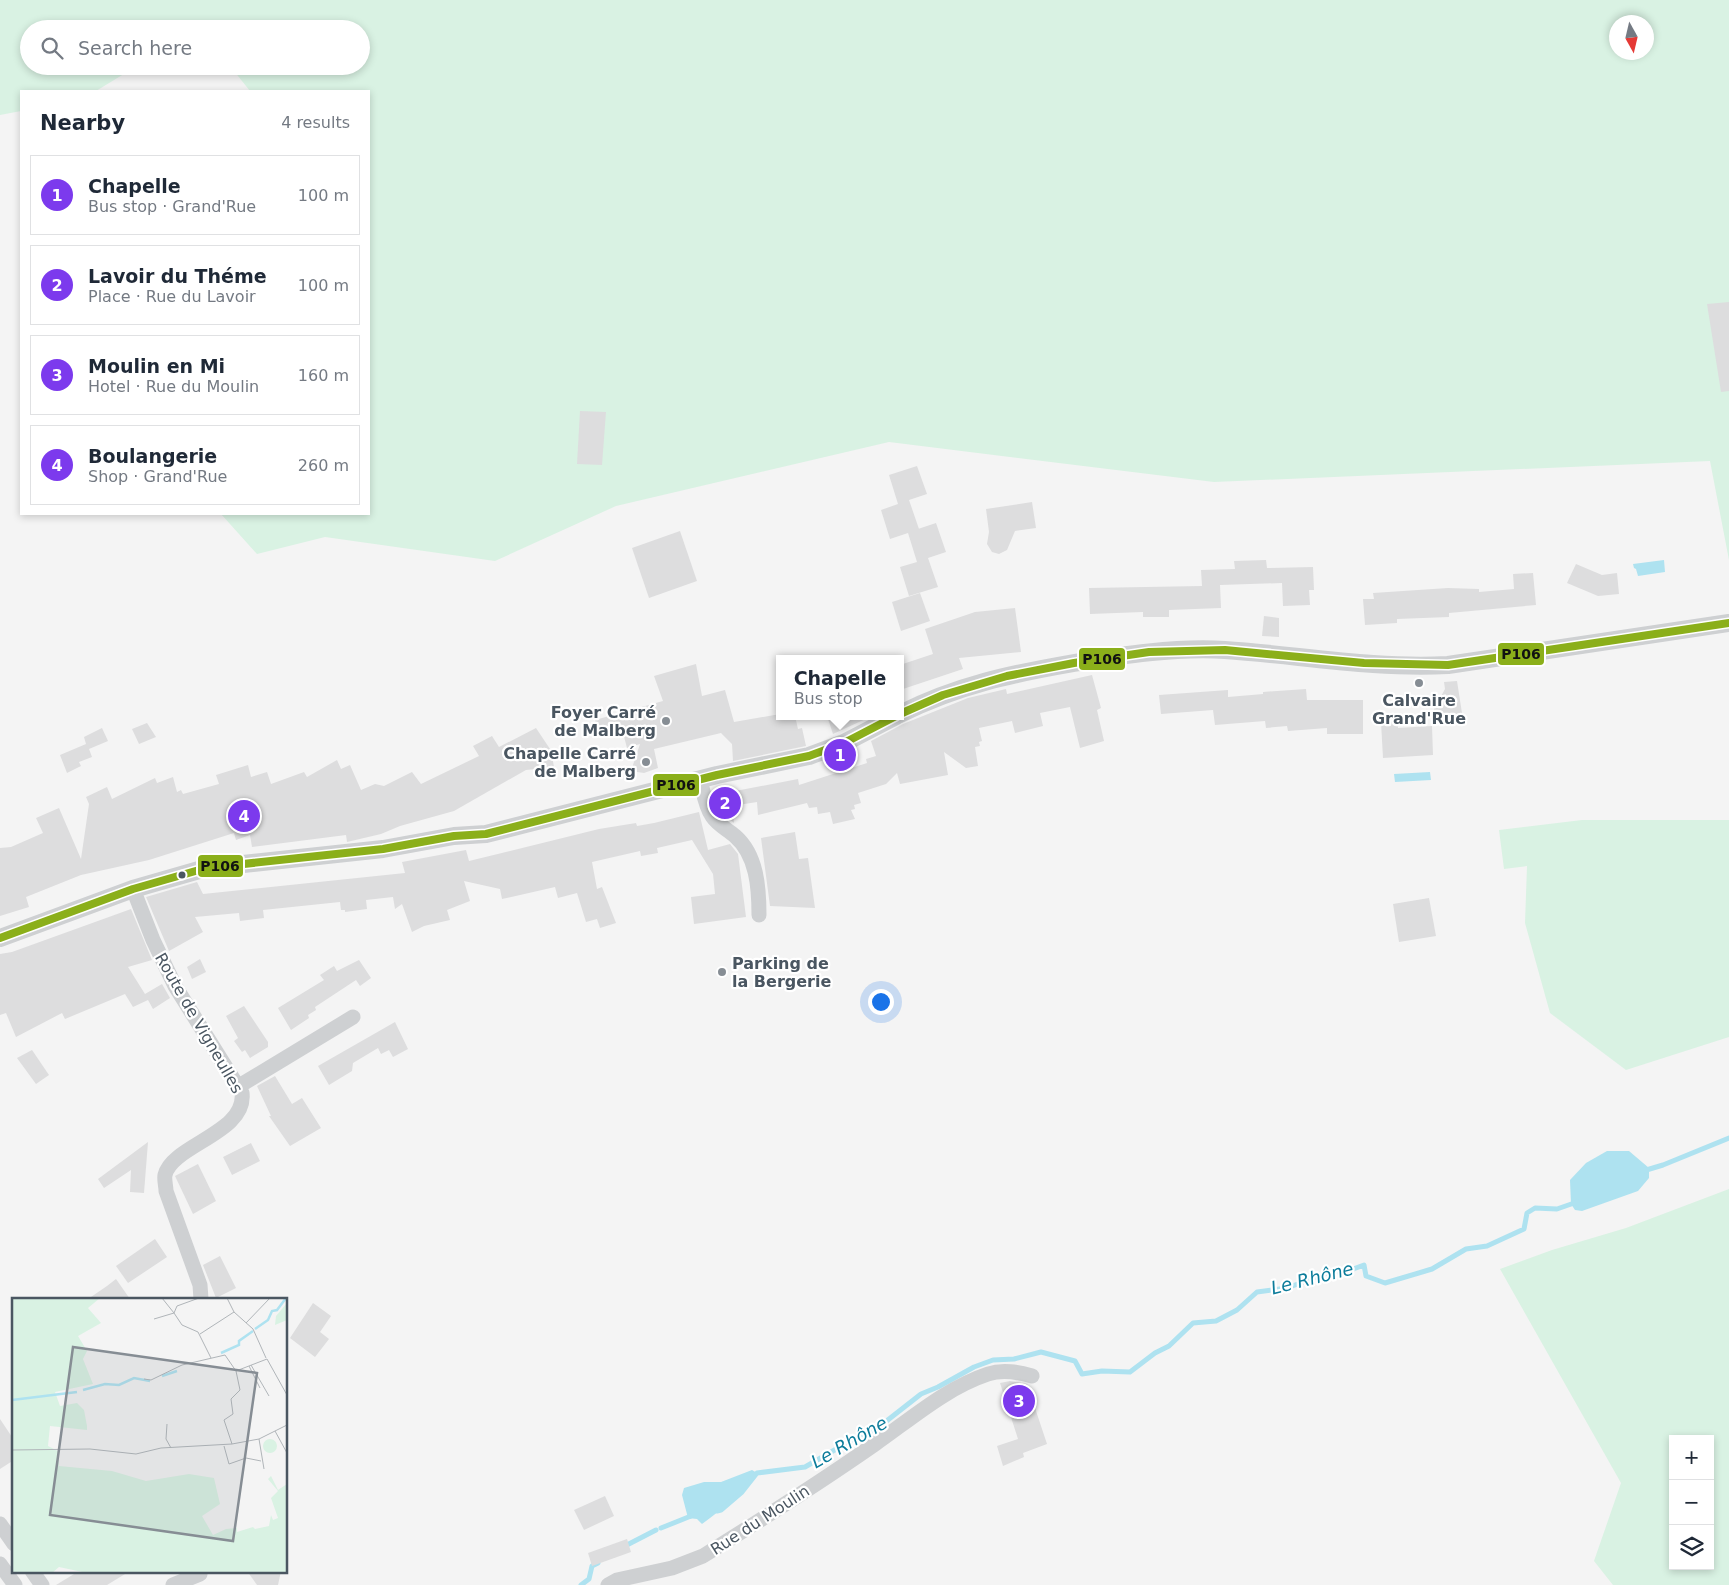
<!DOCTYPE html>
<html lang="en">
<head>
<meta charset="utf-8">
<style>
  :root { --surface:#fff; --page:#f2f2f3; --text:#1f2937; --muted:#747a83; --line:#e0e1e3; --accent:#7c3aed }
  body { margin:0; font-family:"DejaVu Sans",sans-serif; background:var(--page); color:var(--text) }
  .controls { position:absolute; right:15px; bottom:15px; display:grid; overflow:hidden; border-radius:0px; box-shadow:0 2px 8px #0003 }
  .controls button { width:45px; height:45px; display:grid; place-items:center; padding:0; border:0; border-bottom:1px solid var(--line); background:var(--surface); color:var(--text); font:25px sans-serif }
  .compass { position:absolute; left:1609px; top:15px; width:45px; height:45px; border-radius:50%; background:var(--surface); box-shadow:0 2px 8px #0003; rotate:172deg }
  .you { position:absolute; left:880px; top:1001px; width:18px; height:18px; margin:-12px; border:4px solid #fff; border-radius:50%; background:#1a73e8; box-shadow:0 0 0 8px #1a73e833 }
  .badge { display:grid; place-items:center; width:32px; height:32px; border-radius:50%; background:var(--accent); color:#fff; font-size:16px; font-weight:700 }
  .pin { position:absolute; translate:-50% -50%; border:2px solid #fff; box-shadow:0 1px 5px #0006 }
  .popup { position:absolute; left:776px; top:655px; width:128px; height:65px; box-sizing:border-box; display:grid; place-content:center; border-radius:0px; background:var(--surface); filter:drop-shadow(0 1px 4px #0005); font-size:16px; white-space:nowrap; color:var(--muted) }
  .popup b { font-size:19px; color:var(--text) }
  .popup::after { content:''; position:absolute; left:50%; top:100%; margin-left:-10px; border:10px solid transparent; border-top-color:var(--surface) }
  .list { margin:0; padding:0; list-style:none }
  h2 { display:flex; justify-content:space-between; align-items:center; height:65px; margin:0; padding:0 20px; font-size:21px }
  h2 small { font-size:16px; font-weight:400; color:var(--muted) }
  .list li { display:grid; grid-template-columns:32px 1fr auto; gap:15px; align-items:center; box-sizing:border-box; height:80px; margin:0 10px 10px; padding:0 10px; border:1px solid var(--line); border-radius:0px }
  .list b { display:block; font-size:19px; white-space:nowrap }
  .list p { margin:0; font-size:16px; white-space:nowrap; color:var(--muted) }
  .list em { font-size:16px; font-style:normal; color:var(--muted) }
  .icon { flex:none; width:28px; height:28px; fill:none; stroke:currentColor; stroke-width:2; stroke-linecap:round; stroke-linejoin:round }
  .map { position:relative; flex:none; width:1729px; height:1585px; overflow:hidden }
  .search { position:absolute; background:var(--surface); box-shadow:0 2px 8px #0003; left:20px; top:20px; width:350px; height:55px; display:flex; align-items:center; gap:12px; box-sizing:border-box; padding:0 18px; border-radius:28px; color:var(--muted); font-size:19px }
  .panel { position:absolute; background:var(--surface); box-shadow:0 2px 8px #0003; left:20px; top:90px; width:350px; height:425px; border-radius:0px }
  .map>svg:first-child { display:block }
</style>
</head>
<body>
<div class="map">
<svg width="1729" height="1585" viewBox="0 0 1729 1585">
  <rect width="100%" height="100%" fill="#f4f4f4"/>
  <!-- green -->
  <g fill="#d9f2e3" fill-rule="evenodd">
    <path d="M 0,0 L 1729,0 L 1729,560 L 1710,461 L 1214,482 L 889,442 L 616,506 L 495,561 L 325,537 L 257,554 L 221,514 L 369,514 L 369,91 L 250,91 L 230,66 L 361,66 L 361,29 L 29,29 L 29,66 L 137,66 L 96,91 L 21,91 L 21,111 L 0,115 ZM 1616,22 L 1646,22 L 1646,52 L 1616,52 Z"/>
    <polygon points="1582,820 1729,820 1729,1037 1626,1070 1550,1013 1525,923 1527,866 1504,869 1499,830"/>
    <path d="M 1729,1189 L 1729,1585 L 1613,1585 L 1594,1561 L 1621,1483 L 1500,1269 L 1552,1250 L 1626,1228 ZM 1673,1439 L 1710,1439 L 1710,1566 L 1673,1566 Z"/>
  </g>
  <!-- water -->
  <g fill="#aee2f0">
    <polygon points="1664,560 1665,572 1638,576 1636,569 1634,568 1633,564"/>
    <polygon points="1430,772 1431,780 1395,782 1394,774"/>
    <polygon points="1607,1151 1629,1151 1649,1168 1649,1178 1638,1191 1582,1211 1575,1210 1571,1204 1570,1180 1586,1163"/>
    <path d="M 752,1470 L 757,1473 C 741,1493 723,1509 702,1524 L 697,1519 L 688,1518 L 682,1495 L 684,1488 L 704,1482 L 721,1482 Z"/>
  </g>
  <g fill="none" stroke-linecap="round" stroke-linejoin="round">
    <!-- stream -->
    <g stroke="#aee2f0" stroke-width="5">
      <polyline points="1643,1171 1663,1165 1729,1138"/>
      <polyline points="717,1511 721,1510 742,1492 757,1473 805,1467 864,1433 875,1430 921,1394 938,1387 974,1367 993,1360 1014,1359 1041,1352 1075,1361 1082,1374 1102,1371 1130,1372 1155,1353 1169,1346 1193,1323 1216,1321 1237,1310 1257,1292 1287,1288 1330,1272 1345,1272 1364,1265 1366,1276 1385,1283 1432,1269 1466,1249 1487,1246 1524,1229 1527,1213 1535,1208 1557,1209 1577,1202"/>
      <polyline points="661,1528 691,1516"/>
      <polyline points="623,1547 656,1530"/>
      <polyline points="581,1585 589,1579 592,1566 598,1563"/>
    </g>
  </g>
  <!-- building -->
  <g fill="#ddddde">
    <polygon points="1729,302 1729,391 1721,392 1707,304"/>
    <polygon points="580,411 606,412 602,465 577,464"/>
    <polygon points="917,466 927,494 909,500 919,529 909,532 936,523 946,552 928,558 938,587 909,596 900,567 917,562 908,533 890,539 881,510 898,504 889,475"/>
    <polygon points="1032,502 1036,528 1015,531 1007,550 999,554 992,552 987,544 989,532 986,509"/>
    <polygon points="680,531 697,581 649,598 632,548"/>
    <polygon points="1266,560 1267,568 1313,567 1314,590 1309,590 1310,605 1283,606 1282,583 1220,585 1221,608 1169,610 1169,617 1143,617 1143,612 1090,614 1089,588 1202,586 1201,570 1235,569 1234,561"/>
    <polygon points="1576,564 1602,575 1617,573 1619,594 1598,596 1567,583"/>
    <polygon points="1533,573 1536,605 1449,613 1449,617 1397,619 1397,623 1365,625 1363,599 1374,599 1373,593 1448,588 1479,589 1479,592 1514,589 1513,574"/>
    <polygon points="920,593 930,621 901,631 892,602"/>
    <polygon points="1015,608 1021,652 959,658 963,669 900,690 900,665 933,654 925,629 975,612"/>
    <polygon points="1264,616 1279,618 1279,637 1262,636"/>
    <polygon points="696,664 702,696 725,690 734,722 780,714 780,716 795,716 798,729 802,728 806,746 733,761 732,744 721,733 654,749 658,768 644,773 631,771 640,744 627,748 622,729 599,735 595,720 663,701 654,676"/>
    <polygon points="1092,675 1101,708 1097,710 1104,741 1080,748 1070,707 1040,713 1043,726 1015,733 1012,721 979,728 982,741 979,742 980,746 975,747 978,766 966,768 944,752 948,775 900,784 897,773 886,784 858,793 861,803 854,805 855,809 851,810 855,819 833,824 830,812 818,814 817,807 809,808 807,803 758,815 757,802 732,806 734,823 719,809 714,790 729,787 730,792 798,779 799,785 867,763 866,759 876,756 871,741 903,724 968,698 1006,689 1007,694"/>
    <polygon points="1457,681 1464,726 1433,711 1445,689 1444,682"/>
    <polygon points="1306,689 1307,700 1363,700 1363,734 1327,734 1327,728 1288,731 1287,726 1266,728 1265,721 1215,725 1213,710 1161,714 1159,695 1228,690 1228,697 1263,694 1263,692"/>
    <polygon points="827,716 872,716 833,734"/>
    <polygon points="1398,721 1398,728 1432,726 1433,755 1383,758 1381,722"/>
    <polygon points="147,723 156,737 139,744 132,729"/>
    <polygon points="102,728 108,741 89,749 92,757 79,762 81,766 67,773 60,755 86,744 84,737"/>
    <polygon points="536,728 554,755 552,756 554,767 526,770 454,811 400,826 381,834 347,842 346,835 252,847 250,835 236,840 234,833 149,860 81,875 26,897 29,907 0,916 0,848 11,847 43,833 36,818 59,808 81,859 89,804 86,797 107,787 112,799 155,778 157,783 173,777 177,792 181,790 183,794 219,784 216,775 248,765 251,777 267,772 271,784 304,772 307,777 337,760 341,769 350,765 361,790 375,784 384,786 412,772 421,784 479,756 473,746 492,736 499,747"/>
    <polygon points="699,812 708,850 730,844 738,854 746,917 694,924 691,897 715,894 713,874 692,840 657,848 658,853 641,856 640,851 592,862 597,889 602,887 616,923 600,928 597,919 586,922 577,893 558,898 555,887 502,899 500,889 464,881 470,901 447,910 450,920 424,926 412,932 402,904 395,909 393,897 366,900 367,909 345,912 345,910 341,910 340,902 263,910 264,918 240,921 239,913 195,917 203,932 169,951 146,897 197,882 203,894 405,873 402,862 466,850 469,861 599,829 636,823 637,826 654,823"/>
    <polygon points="795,832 799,859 808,858 815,908 770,906 761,838"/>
    <polygon points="1429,898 1436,936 1399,942 1393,904"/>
    <polygon points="131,909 152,960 128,967 145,994 162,984 170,998 153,1009 148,1000 133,1007 125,994 65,1019 62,1013 16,1037 6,1013 0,1015 0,954 12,952"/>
    <polygon points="200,959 206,972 192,979 187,967"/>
    <polygon points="359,960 371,978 360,986 356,980 315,1007 316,1010 308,1015 309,1018 291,1030 278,1008 324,980 320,975 334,966 337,971"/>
    <polygon points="244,1006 268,1042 268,1047 250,1058 245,1050 242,1052 234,1041 238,1038 226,1016"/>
    <polygon points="395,1022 408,1049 393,1057 389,1050 381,1054 378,1048 353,1063 352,1071 329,1085 318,1066"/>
    <polygon points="32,1050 49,1075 36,1084 17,1058"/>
    <polygon points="275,1076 292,1104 302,1098 321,1128 290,1146 269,1116 271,1116 257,1086"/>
    <polygon points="148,1142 144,1193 130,1192 131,1170 104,1188 98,1179"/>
    <polygon points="251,1143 260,1161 232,1175 223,1157"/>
    <polygon points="198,1164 216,1201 193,1214 175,1176"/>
    <polygon points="155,1239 167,1257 128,1283 116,1266"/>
    <polygon points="220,1256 236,1288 216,1298 203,1265"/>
    <polygon points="116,1279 130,1299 88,1299 107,1286"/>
    <polygon points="313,1303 331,1316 320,1332 329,1339 315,1357 290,1338"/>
    <polygon points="1010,1381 1027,1384 1047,1444 1023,1453 1024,1457 1003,1466 997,1446 1018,1439 1000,1383"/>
    <polygon points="0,1419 14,1440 14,1460 0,1469"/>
    <polygon points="605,1496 614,1516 584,1530 574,1510"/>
    <polygon points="627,1539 631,1552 592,1566 588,1553"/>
    <polygon points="79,1571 130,1571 107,1585 56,1585"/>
    <polygon points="247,1571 281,1571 278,1585 257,1585"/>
  </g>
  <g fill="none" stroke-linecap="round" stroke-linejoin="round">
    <!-- minor -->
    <g stroke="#ced0d2" stroke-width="15">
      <path d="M 700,779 C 703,790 705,806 712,816 C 718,825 727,829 735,836 C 757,855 759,888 759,915"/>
      <path d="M 133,889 L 153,940 L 175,986 L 242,1093 C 247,1133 172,1145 165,1175 C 164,1180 166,1186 166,1191 L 200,1285 L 201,1299"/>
      <polyline points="239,1086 353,1017"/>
      <polyline points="0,1524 14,1544"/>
      <polyline points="0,1564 15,1585"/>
      <polyline points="32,1571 42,1585"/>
      <polyline points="173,1585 200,1574"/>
      <path d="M 608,1585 L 617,1580 L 672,1568 L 703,1556 C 761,1520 819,1483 875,1444 C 911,1419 946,1388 988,1374 C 1003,1369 1018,1372 1032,1376"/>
    </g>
    <!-- tertiary -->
    <g stroke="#ced0d2" stroke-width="18">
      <path d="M 900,714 C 958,685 1011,674 1074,663 C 1123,655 1175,647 1225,650 C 1299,655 1373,669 1448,665 L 1729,623"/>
      <polyline points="0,938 133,889 206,868 383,849 454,836 486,834 717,775 809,756 844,743 896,716"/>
    </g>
    <defs>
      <g id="bus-1">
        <polyline points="900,714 943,695 1007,676 1074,663 1149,652 1225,650 1364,663 1448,665 1729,623"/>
        <polyline points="0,938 133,889 206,868 383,849 454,836 486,834 717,775 809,756 844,743 896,716"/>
      </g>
    </defs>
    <!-- bus-1 casing -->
    <use href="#bus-1" stroke="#fff" stroke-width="11"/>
    <!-- bus-1 -->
    <use href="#bus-1" stroke="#8baf1a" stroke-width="8"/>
  </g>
  <!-- markers -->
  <g fill="#868d94" stroke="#fff" stroke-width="2">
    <circle cx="1419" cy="683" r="5"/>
    <circle cx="666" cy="721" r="5"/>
    <circle cx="646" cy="762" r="5"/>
    <circle cx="722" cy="972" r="5"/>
  </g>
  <circle fill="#4a5661" stroke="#fff" stroke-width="2" cx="182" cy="875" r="4.5"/>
  <g text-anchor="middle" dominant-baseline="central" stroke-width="4.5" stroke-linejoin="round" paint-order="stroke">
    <!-- poi labels -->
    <g font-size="16" font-weight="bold" fill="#4a5661" stroke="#fff" text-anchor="end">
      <text x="1419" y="700" text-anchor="middle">Calvaire<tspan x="1419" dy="18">Grand'Rue</tspan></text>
      <text x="656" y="712">Foyer Carré<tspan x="656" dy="18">de Malberg</tspan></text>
      <text x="636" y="753">Chapelle Carré<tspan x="636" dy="18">de Malberg</tspan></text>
      <text x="732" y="963" text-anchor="start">Parking de<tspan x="732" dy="18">la Bergerie</tspan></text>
    </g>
    <!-- street labels -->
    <g font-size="16" fill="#4a5661" stroke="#fff">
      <text transform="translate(199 1023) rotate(60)">Route de Vigneulles</text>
      <text transform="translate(760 1520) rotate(-33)">Rue du Moulin</text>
    </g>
    <!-- water labels -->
    <g font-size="18" font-style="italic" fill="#0c7c9b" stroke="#fff">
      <text transform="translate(1312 1278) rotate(-14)">Le Rhône</text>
      <text transform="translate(849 1442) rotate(-30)">Le Rhône</text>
    </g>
  </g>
  <!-- overview -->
  <g transform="translate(12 1298)">
    <rect width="275" height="275" fill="#f4f4f4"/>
    <path d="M 0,0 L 88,0 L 76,10 L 89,25 L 66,38 L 75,53 L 71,61 L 81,86 L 43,94 L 48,108 L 65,105 L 72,112 L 75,128 L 75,132 L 38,128 L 36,148 L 46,153 L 47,168 L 100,173 L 134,183 L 177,176 L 202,180 L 208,206 L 190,218 L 201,237 L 214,231 L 225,230 L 225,234 L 241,229 L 243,231 L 257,228 L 259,217 L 261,222 L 266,220 L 259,200 L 266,193 L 256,181 L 259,178 L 266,192 L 275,186 L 275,275 L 75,275 L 47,269 L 40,275 L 0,275 ZM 275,5 L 275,22 L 263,27 L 264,18 ZM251 148a7 7 0 1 1 14 0a7 7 0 1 1-14 0Z" fill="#d9f2e3"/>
    <path fill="none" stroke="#aee2f0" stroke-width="2.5" d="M 243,31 L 256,22 L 260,13 L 265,12 L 274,0M 209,55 L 227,47 L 227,43 L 241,33M 150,78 L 165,73M 71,92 L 93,86 L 107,87 L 122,80 L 138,83M 0,102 L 65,94"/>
    <path fill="none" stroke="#b0b5b9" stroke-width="1" d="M 215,0 L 222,14 L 241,31 L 254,60M 165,8 L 162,15 L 170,27 L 186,34 L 199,60M 165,8 L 187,0M 142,21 L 162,15 L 150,0M 234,25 L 258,0M 188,36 L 222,14M 239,67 L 257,98M 237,68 L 248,90M 224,73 L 255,61 L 275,97M 132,81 L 139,82 L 170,67 L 213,57 L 224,73 L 228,92 L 219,101 L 221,116 L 212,122 L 220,146M 155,126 L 154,141 L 159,150M 263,133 L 275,155M 247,141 L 252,171M 212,148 L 217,166 L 234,160 L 249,163M 0,152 L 78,151 L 124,156 L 149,150 L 220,146 L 247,141 L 275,127"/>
    <path fill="#868d94" fill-opacity="0.15" stroke="#868d94" stroke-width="2.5" d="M 61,49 L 245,75 L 221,243 L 38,217 Z"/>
    <rect width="275" height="275" fill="none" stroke="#4a5661" stroke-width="2.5"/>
  </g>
  <g stroke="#fff" stroke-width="2">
    <rect x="1497" y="642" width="48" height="24" rx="5" fill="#8baf1a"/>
    <rect x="1078" y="647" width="48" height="24" rx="5" fill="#8baf1a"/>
    <rect x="652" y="773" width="48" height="24" rx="5" fill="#8baf1a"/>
    <rect x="197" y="854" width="47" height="24" rx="5" fill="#8baf1a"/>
  </g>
  <g font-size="14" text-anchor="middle" font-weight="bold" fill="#111">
    <text x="1521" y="659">P106</text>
    <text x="1102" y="664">P106</text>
    <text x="676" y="790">P106</text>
    <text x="220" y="871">P106</text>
  </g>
</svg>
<div class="controls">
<button>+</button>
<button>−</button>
<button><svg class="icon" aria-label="layers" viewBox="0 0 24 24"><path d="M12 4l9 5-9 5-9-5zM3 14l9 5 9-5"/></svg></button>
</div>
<svg class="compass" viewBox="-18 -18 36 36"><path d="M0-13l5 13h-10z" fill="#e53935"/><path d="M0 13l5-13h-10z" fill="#747a83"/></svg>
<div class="you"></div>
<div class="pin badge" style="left:840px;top:755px">1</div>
<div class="popup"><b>Chapelle</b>Bus stop</div>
<div class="pin badge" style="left:725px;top:803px">2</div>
<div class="pin badge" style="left:1019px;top:1401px">3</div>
<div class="pin badge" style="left:244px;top:816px">4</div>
<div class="search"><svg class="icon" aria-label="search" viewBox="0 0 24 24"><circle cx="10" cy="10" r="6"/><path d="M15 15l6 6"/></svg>Search here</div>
<section class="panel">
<h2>Nearby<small>4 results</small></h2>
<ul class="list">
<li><span class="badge">1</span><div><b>Chapelle</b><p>Bus stop · Grand'Rue</p></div><em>100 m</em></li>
<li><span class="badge">2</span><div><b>Lavoir du Théme</b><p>Place · Rue du Lavoir</p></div><em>100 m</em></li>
<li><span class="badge">3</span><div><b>Moulin en Mi</b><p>Hotel · Rue du Moulin</p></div><em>160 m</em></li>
<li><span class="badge">4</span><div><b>Boulangerie</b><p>Shop · Grand'Rue</p></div><em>260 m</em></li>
</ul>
</section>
</div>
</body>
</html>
